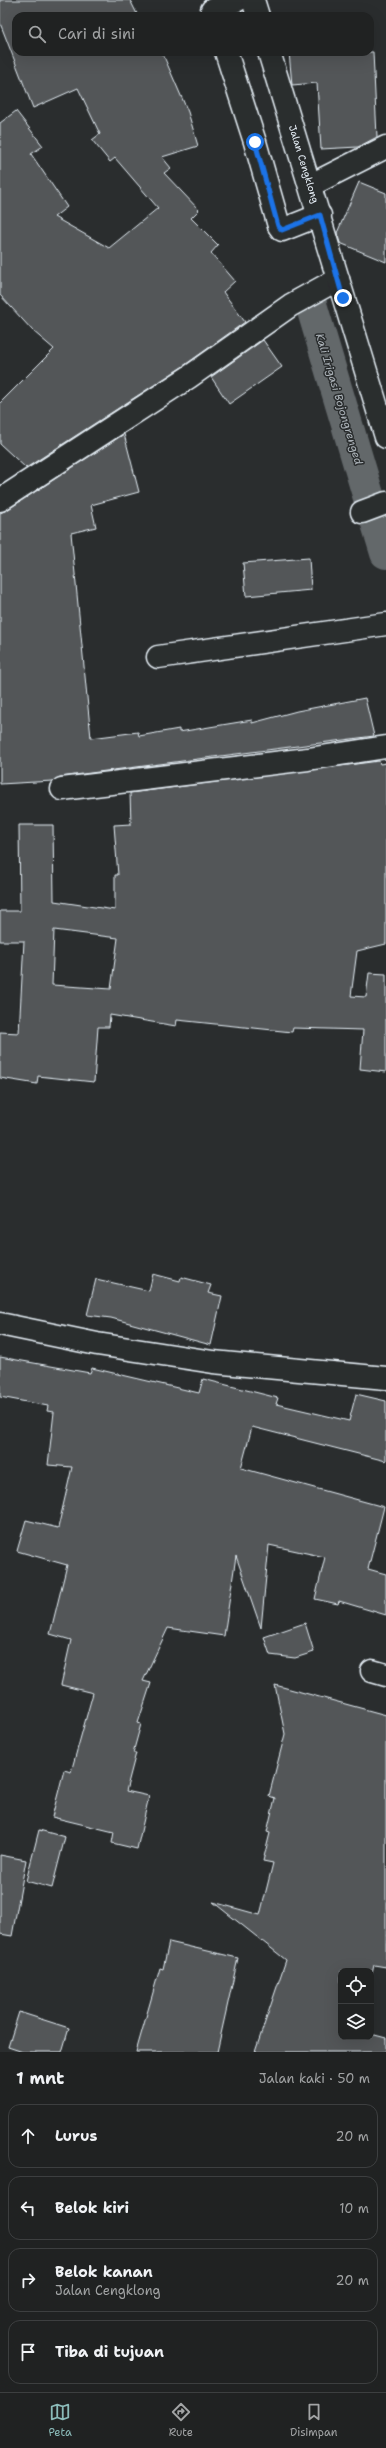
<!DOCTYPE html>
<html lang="id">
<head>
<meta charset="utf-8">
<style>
  :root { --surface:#202222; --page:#2d2f2f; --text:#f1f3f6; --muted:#a2a4a5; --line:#3d3f40; --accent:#8bbbb9 }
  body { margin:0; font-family:"Shantell Sans",sans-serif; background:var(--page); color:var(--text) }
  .controls { position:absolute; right:12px; bottom:12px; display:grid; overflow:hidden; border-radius:8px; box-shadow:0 4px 16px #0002 }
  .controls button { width:36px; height:36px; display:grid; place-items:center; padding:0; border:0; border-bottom:1px solid var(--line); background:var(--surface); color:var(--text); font:20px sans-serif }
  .stop { position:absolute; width:12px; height:12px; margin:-9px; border:3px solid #1a73e8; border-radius:50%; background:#fff }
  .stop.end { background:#1a73e8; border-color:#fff; box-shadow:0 1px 4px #0008 }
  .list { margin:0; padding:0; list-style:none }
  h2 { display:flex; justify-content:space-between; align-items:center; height:52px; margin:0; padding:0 16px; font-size:17px }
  h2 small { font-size:13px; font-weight:400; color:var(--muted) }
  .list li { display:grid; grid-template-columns:26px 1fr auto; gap:12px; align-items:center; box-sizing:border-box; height:64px; margin:0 8px 8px; padding:0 8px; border:1px solid var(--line); border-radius:12px }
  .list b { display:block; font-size:15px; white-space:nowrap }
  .list p { margin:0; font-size:13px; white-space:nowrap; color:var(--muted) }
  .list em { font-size:13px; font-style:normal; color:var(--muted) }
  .icon { flex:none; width:22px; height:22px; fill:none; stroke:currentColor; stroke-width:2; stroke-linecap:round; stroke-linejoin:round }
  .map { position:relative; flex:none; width:386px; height:2052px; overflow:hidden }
  .search { position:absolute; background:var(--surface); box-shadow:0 4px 16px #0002; left:12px; right:12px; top:12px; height:44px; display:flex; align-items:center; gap:10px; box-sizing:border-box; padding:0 14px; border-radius:12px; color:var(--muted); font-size:15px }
  .sheet { height:340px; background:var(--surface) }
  nav { display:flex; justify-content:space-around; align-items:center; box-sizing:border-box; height:56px; border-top:1px solid var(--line); background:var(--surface); font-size:11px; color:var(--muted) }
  nav a { display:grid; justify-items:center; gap:2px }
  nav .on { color:var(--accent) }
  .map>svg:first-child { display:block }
</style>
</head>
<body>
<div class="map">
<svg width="386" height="2052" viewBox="0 0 386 2052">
  <rect width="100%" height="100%" fill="#2a2d2e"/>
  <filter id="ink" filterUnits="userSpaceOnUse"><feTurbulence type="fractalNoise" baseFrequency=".025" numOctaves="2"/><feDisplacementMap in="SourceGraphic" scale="8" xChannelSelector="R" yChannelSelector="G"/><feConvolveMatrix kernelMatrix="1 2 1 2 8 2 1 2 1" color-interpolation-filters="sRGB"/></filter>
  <g filter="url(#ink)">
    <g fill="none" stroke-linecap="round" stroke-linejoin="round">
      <!-- canal -->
      <g stroke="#63686b" stroke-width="32">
        <polyline points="310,301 369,498"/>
        <polyline points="376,520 386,553"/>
      </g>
    </g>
    <!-- building -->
    <g fill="#535759" stroke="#e8f1f8" fill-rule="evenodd">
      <polygon points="0,0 130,0 138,16 16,16 16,52 162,52 188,112 198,146 162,157 171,168 164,173 199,210 191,218 218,245 211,253 235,281 223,292 245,322 182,367 26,468 0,444 0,403 54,349 33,331 0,295 0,123 16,111 43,146 31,154 67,207 54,217 109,248 158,208 115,158 110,162 92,140 100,134 78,88 33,108 0,23"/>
      <polygon points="289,52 373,52 377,137 358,147 321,149 317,83 292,85"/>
      <polygon points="359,182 386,193 386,262 340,243 337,233"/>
      <polygon points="263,340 282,367 229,404 211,377"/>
      <polygon points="124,434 139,492 91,505 96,527 71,533 91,738 138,732 139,736 179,729 179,732 252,720 252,723 297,711 365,698 374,736 60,777 53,781 0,784 0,513 7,510"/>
      <polygon points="309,558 311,590 246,596 243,563"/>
      <path d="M 379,761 L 380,764 L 386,763 L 386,944 L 357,951 L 351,996 L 366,997 L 369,973 L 386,974 L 386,1072 L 360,1069 L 363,1030 L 293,1028 L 292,1032 L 177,1020 L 176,1026 L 110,1015 L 109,1027 L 98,1027 L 94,1082 L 38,1076 L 37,1084 L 0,1078 L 0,1032 L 19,1033 L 24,941 L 0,941 L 0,911 L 20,911 L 19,825 L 53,825 L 54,901 L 115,910 L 115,875 L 118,875 L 114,825 L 131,824 L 130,793 ZM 54,930 L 118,938 L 111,989 L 52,985 Z"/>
      <polygon points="153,1274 180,1281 181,1277 211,1285 208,1293 222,1296 211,1345 111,1318 87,1315 96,1279 149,1291"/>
      <polygon points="0,1357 90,1373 92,1368 199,1393 203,1379 278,1398 276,1404 349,1421 356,1394 386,1401 386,1461 252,1427 241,1468 384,1507 368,1569 386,1574 386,1615 339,1601 338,1604 315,1599 325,1557 269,1545 261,1628 236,1556 224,1636 168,1628 143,1681 151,1683 138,1723 141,1724 133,1753 136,1753 126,1791 149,1796 137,1849 112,1843 114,1832 52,1817 64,1770 71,1772 93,1693 61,1685 71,1640 50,1634 67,1565 17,1551 26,1520 58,1528 72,1467 48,1465 54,1412 47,1411 48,1406 0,1397"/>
      <polygon points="305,1623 314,1652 295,1658 270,1655 264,1637"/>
      <polygon points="275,1685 386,1715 386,1967 374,1965 371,1978 371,1971 341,1971 341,2037 371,2037 371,2034 386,2038 386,2052 255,2052 286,1960 213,1902 260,1915 273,1863 263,1861 270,1833 267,1832 275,1798 269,1796 285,1734"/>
      <polygon points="39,1830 65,1837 52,1888 26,1881"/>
      <polygon points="0,1855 26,1860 12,1936 0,1934"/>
      <polygon points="169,1942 238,1958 217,2052 136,2052 160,1968 163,1969"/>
      <polygon points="19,2012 69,2028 62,2052 23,2052 8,2047"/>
    </g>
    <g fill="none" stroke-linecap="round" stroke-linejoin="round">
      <defs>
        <g id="minor">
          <polyline points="212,10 238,0"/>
          <polyline points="226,52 255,142 279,226 282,230 320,215"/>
          <polyline points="311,185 386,147"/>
          <polyline points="0,500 189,377 291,305 338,279"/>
          <polyline points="362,512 386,503"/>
          <polyline points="158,657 386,624"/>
          <polyline points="62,789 308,759 386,747"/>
          <polyline points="0,1324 97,1344 213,1362 386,1378"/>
          <polyline points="372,1671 386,1675"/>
        </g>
        <g id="major">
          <polyline points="253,0 258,16"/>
          <polyline points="269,52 386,437"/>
        </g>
      </defs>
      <!-- minor casing -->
      <use href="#minor" stroke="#e8f1f8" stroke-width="25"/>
      <!-- major casing -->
      <use href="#major" stroke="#e8f1f8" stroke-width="25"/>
      <!-- minor -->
      <use href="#minor" stroke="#2a2d2e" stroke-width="22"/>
      <!-- major -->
      <use href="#major" stroke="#2a2d2e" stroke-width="22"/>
    </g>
  </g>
  <g fill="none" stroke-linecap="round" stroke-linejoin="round" filter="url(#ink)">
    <!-- route -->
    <polyline stroke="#1a73e8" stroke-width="5" points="255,142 278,226 282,230 320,215 343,298"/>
  </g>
  <g text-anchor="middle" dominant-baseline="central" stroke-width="3" stroke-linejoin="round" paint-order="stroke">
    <!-- street labels -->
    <g font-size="10" fill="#e8f1f8" stroke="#2a2d2e">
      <text transform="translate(304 164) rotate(73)">Jalan Cengklong</text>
    </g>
    <!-- water labels -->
    <g font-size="11" font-style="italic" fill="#acb3b9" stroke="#2a2d2e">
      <text transform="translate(339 399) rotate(73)">Kali Irigasi Bojongrenged</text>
    </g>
  </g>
</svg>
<div class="controls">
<button><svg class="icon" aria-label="locate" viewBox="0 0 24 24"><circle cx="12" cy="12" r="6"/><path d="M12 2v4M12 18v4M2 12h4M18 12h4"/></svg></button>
<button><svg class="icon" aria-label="layers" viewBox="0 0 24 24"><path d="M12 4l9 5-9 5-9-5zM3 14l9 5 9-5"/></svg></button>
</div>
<div class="stop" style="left:255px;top:142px"></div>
<div class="stop end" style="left:343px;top:298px"></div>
<div class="search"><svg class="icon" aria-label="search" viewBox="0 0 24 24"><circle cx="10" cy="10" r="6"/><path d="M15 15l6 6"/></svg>Cari di sini</div>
</div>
<section class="sheet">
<h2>1 mnt<small>Jalan kaki · 50 m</small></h2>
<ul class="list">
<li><svg class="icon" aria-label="ahead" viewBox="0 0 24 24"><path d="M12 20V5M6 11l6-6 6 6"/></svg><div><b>Lurus</b></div><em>20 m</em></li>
<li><svg class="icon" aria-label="left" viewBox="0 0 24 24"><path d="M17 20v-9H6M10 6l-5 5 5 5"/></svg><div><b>Belok kiri</b></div><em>10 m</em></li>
<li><svg class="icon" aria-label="right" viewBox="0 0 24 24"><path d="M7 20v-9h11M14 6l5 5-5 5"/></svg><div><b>Belok kanan</b><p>Jalan Cengklong</p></div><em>20 m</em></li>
<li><svg class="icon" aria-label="arrive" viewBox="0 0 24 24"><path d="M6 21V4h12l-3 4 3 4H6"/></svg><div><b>Tiba di tujuan</b></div></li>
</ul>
</section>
<nav>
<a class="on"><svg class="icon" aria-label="map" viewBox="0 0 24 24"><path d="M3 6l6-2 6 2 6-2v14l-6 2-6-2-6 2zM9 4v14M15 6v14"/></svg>Peta</a>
<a><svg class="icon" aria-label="directions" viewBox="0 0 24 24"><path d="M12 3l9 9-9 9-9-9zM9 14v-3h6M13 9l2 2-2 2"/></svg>Rute</a>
<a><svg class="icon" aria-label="saved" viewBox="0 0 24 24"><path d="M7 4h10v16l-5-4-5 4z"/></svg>Disimpan</a>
</nav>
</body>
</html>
